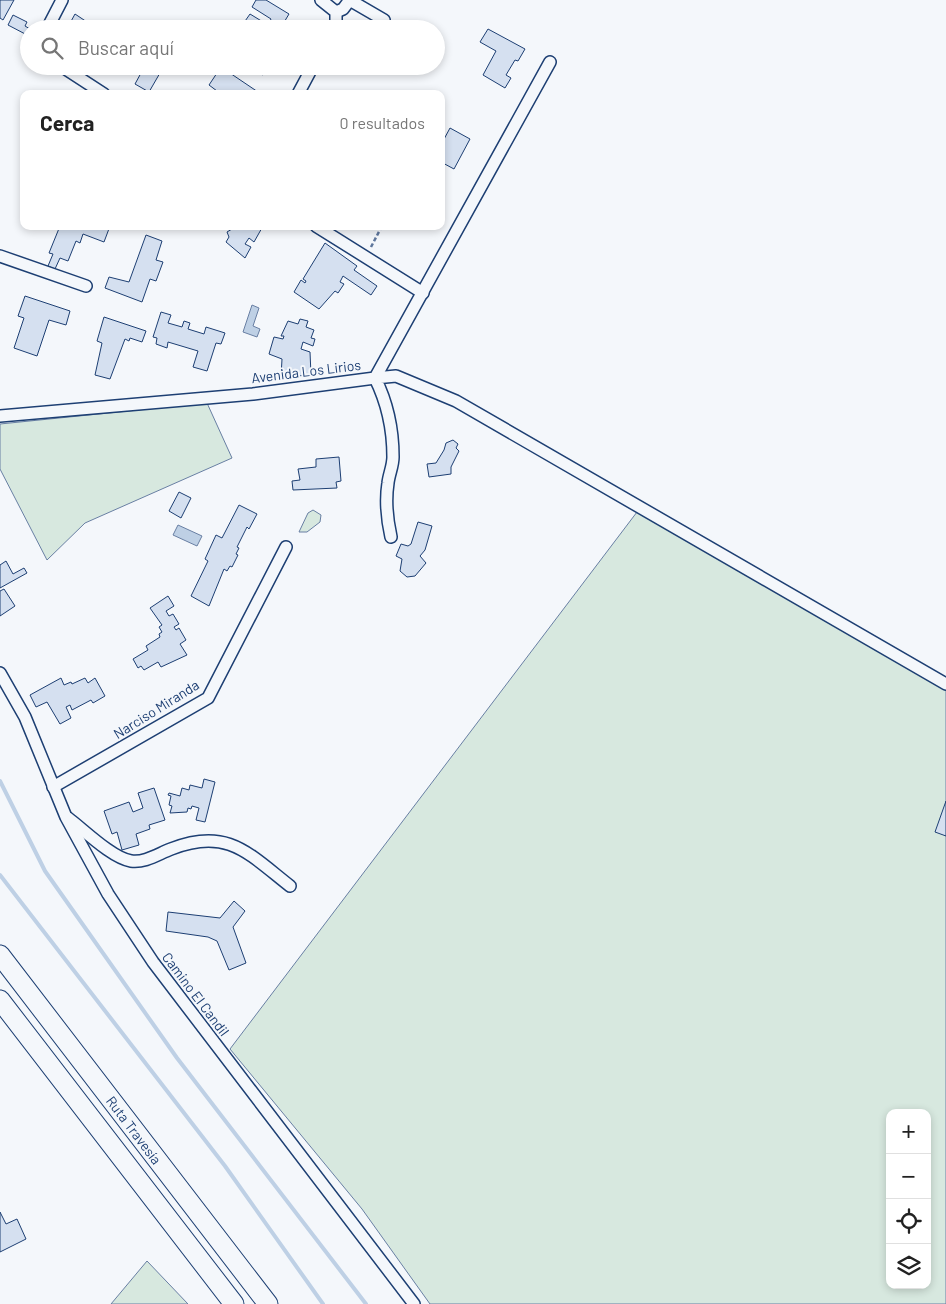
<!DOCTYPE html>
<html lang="es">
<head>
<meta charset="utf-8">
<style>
  :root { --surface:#fff; --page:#f2f2f2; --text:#222; --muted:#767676; --line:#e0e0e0 }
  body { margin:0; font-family:Barlow,sans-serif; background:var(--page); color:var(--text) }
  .controls { position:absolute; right:15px; bottom:15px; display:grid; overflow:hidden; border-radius:10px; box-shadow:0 2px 8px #0003 }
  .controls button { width:45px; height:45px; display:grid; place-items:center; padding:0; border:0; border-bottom:1px solid var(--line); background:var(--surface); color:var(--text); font:25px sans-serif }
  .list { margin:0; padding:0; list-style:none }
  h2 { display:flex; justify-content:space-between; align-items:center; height:65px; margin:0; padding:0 20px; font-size:21px }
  h2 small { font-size:16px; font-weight:400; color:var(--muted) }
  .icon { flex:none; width:28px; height:28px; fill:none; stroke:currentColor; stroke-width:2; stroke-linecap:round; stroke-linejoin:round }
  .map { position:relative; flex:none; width:946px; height:1304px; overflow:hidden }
  .search { position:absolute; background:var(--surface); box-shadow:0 2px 8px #0003; left:20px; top:20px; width:425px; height:55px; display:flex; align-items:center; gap:12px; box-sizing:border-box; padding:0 18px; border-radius:28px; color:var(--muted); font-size:19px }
  .panel { position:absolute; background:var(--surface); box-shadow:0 2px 8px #0003; left:20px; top:90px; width:425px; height:140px; border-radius:10px }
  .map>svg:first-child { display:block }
</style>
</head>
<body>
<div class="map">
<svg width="946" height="1304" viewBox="0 0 946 1304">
  <rect width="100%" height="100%" fill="#f4f7fb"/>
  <!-- green -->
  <g fill="#d7e8df" stroke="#687fa3" fill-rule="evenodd">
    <polygon points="207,403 232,458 85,523 47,560 0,469 0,424"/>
    <polygon points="313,510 321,515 320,522 307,532 299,532 308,513"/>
    <path d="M 637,512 L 946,690 L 946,1304 L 430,1304 L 362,1209 L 230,1049 ZM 890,1113 L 927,1113 L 927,1285 L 890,1285 Z"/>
    <polygon points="147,1261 188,1304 111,1304"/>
  </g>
  <!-- water -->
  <g fill="#bed0e5" stroke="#687fa3">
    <polygon points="252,305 259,308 253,326 260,329 257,337 243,332"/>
    <polygon points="178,525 202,536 197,546 173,535"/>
  </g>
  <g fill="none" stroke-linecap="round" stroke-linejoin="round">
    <!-- stream -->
    <g stroke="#bed0e5" stroke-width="4">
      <polyline points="0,781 45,871 177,1058 366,1304"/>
      <polyline points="0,875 225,1166 323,1304"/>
    </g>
  </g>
  <!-- building -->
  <g fill="#d5e0f0" stroke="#1d3f73">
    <polygon points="0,0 14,0 3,20 0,18"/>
    <polygon points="256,0 266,0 289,14 280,29 250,29 243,24 250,14 268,25 271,19 252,7"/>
    <polygon points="75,14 90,24 92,21 107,29 71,29 72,26 69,25"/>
    <polygon points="13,15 27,22 25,26 30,29 29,36 8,25"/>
    <polygon points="488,29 525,49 518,61 515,60 506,75 511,78 505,88 483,75 496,51 480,42"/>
    <polygon points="139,66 164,66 149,92 135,84 141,73 145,73"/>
    <polygon points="257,66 269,66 263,75 255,70"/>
    <polygon points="221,67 261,94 221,94 209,85"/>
    <polygon points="450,128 470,139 454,169 441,162 441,140 443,141"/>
    <polygon points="60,226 110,226 104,242 83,234 80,243 76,241 68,261 60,258 55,269 48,266 53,254 49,253"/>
    <polygon points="237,226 263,226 254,242 249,238 245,244 251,247 245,258 226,242 229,237 227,232"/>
    <polygon points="146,235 162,241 156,260 163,262 156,281 150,279 142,302 105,288 109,277 129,282"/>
    <polygon points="325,243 357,266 354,270 377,286 371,295 343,276 340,282 344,284 338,293 335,291 319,309 294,292 301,280 305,283 306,281 303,279"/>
    <polygon points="25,296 70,311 66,325 49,320 37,356 14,348 24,318 18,316"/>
    <polygon points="161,312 171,315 168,323 182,327 184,321 190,323 188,329 204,334 206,327 225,333 221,344 216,343 207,371 193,367 198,351 168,342 167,348 156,344 157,338 153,337"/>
    <polygon points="104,317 146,331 142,342 130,338 129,341 125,339 110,379 95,375 102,343 97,341"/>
    <polygon points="300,319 308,321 306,327 314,330 311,338 315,339 313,346 303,342 301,349 310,352 311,375 281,377 282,359 269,354 274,337 283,339 284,336 281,336 288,321 298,324"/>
    <polygon points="453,440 458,444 456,448 459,451 451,467 451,474 429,477 427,464 436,463 444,450 446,443"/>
    <polygon points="339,457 341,481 336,482 337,488 293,490 292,481 300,480 298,469 316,467 316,459"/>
    <polygon points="179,492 191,498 181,518 169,511"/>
    <polygon points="239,505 257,514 249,529 247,527 237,547 239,548 236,554 238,555 232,567 230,566 227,571 224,569 209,606 191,596 208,561 205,559 216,535 222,538"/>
    <polygon points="418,522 432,526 425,550 420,556 426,563 415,576 407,577 400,571 402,559 396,556 401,544 408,546 411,544"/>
    <polygon points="6,561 13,574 24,568 27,573 0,588 0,565"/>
    <polygon points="4,589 15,606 0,616 0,591"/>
    <polygon points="168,596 174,606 166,611 169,616 173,614 179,624 174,627 176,630 179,628 186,640 180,644 187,655 161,667 158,662 144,670 141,666 138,668 133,659 148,650 146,646 160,637 159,634 162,632 159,627 162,625 150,608"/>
    <polygon points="61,678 64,685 71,682 72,684 85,678 88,683 95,678 105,696 93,703 91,700 72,710 70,705 66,707 71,718 60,724 47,702 36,707 30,695"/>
    <polygon points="204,779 215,782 205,822 196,820 199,808 192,806 191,809 188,808 187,812 170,813 172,806 169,805 171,796 168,795 169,793 180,796 182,788 189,790 190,785 202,788"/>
    <polygon points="154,788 165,820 149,825 150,829 136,834 139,845 122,850 117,832 112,834 104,811 129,802 133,812 143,808 138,793"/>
    <polygon points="946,801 946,836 935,832"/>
    <polygon points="234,901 245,911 233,927 246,963 229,970 217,941 208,937 166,931 168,912 220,918"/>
    <polygon points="0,1212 6,1224 17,1219 26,1239 0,1252"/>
  </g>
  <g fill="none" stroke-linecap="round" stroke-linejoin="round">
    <defs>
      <g id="minor">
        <polyline points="321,0 336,12 336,23 333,29"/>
        <polyline points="336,12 343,9 349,1 353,2 384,20"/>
        <polyline points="47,29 62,0"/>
        <polyline points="61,66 104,94"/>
        <polyline points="298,94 313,66"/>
        <polyline points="316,226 423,293"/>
        <polyline points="0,256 86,286"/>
        <polyline points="0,416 253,394 375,378 550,62"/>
        <path d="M 391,537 C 387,519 385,502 388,483 C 389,474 393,466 393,457 C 393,429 387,402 375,378 L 396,376 L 456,401 L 946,684"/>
        <polyline points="0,673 25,717 66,817 108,894 153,962 414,1304"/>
        <polyline points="53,787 208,698 286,547"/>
        <path d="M 68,818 C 84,830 112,858 131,861 C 145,863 158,854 171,849 C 227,827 248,853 290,886"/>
      </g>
      <g id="trunk">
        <polyline points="0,955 268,1304"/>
        <polyline points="0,1000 234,1304"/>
      </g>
    </defs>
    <!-- minor casing -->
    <use href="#minor" stroke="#1d3f73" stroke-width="14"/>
    <!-- trunk casing -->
    <use href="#trunk" stroke="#1d3f73" stroke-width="21"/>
    <!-- path -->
    <polyline stroke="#5e769c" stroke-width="2.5" stroke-dasharray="4 2.5" stroke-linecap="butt" points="371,247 382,226"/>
    <!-- minor -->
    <use href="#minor" stroke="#f4f7fb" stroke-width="11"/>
    <!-- trunk -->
    <use href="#trunk" stroke="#f4f7fb" stroke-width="19"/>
  </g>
  <g text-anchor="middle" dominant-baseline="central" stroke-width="4" stroke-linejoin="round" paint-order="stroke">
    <!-- street labels -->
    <g font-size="14" fill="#1d3f73" stroke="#f4f7fb">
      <text transform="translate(306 371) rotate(-7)">Avenida Los Lirios</text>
      <text transform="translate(156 709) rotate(-32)">Narciso Miranda</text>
      <text transform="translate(196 994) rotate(53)">Camino El Candil</text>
      <text transform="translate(134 1130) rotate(53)">Ruta Travesía</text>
    </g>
  </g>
</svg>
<div class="controls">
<button>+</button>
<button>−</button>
<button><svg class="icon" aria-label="locate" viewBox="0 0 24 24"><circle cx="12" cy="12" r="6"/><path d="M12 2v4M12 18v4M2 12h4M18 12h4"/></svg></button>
<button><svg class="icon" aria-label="layers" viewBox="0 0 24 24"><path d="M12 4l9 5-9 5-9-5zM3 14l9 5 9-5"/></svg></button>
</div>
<div class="search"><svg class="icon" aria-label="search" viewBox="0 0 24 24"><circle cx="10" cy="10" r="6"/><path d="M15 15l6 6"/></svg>Buscar aquí</div>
<section class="panel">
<h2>Cerca<small>0 resultados</small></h2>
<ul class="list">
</ul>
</section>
</div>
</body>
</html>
